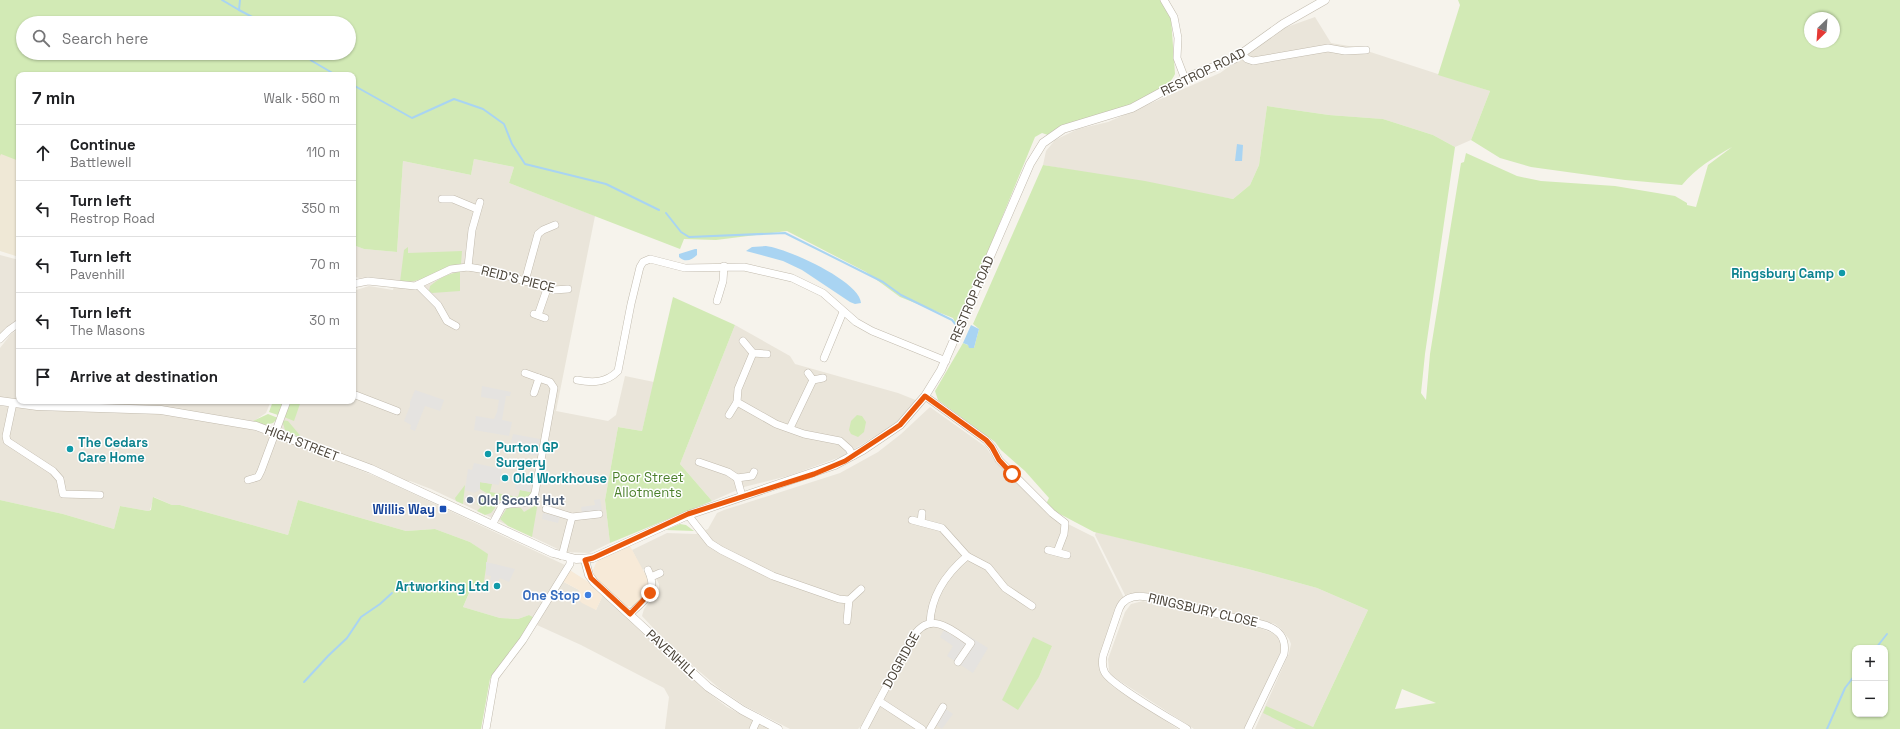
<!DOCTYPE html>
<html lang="en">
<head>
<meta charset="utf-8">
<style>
  :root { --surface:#fff; --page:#f6f6f6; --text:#202124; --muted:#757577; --line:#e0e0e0 }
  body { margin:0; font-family:"Space Grotesk",sans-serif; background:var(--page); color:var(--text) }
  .controls { position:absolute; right:12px; bottom:12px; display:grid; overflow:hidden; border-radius:8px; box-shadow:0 1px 3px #0004 }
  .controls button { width:36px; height:36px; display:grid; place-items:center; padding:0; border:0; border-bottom:1px solid var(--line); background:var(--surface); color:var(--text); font:20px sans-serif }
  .compass { position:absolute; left:1804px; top:12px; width:36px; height:36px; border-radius:50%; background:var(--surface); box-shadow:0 1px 3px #0004; rotate:205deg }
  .stop { position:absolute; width:12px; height:12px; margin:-9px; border:3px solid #ea580c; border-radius:50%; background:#fff }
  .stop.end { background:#ea580c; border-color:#fff; box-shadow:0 1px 4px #0008 }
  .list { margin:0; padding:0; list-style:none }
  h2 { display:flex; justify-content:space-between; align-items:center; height:52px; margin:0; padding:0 16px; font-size:17px }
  h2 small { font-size:13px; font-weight:400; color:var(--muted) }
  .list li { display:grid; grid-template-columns:26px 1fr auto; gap:12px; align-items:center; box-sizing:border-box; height:56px; padding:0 16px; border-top:1px solid var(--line) }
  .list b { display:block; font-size:15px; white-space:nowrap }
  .list p { margin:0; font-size:13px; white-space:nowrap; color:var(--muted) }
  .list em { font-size:13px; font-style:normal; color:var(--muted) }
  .icon { flex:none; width:22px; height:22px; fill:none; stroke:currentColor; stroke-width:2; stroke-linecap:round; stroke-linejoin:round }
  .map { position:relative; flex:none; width:1900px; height:729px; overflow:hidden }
  .search { position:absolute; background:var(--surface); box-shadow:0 1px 3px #0004; left:16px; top:16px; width:340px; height:44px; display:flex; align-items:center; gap:10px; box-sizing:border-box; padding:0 14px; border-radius:22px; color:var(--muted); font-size:15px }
  .panel { position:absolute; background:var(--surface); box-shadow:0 1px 3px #0004; left:16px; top:72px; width:340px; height:332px; border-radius:8px }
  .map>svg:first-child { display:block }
</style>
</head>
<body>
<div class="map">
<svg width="1900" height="729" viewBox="0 0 1900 729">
  <rect width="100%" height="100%" fill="#f6f3ec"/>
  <!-- residential -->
  <g fill="#eae5da" fill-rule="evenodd">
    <polygon points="1315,17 1331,43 1355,47 1490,91 1471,140 1455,147 1433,135 1383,119 1329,115 1267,106 1259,165 1250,185 1233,199 1043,165 1046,151 1055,140 1078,129 1108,122 1220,73 1284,28"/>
    <polygon points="474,159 514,167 509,183 595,216 556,411 608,421 616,415 625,376 654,382 642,431 618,427 605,500 610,543 589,553 564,552 431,489 410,481 401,483 275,432 288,401 353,401 353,291 369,286 393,290 395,282 373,277 359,278 353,276 353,245 364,249 397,252 403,161 471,175"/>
    <polygon points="0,255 19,260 19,318 5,328 0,334"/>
    <polygon points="735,325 790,356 795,364 898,393 918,401 904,417 893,425 843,456 788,476 744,487 712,501 680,464"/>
    <polygon points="19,329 19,401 0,399 0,348 11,334"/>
    <polygon points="23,401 271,401 266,413 251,423 189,412"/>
    <polygon points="0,406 164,414 230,423 288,441 382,479 565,565 547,598 533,617 529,615 518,619 500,618 463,607 487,554 470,542 435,529 406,531 298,500 288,535 180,505 172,505 154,497 150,510 148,511 120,506 114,529 63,514 0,500"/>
    <path d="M 930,407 L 986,447 L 995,461 L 1052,516 L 1094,537 L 1124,598 L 1101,653 L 1099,667 L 1102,675 L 1112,686 L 1178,729 L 866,729 L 861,726 L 858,729 L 790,729 L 745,706 L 720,689 L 673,649 L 642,616 L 644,609 L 659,589 L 659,584 L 650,567 L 642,570 L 632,550 L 667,533 L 696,534 L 708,529 L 717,513 L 724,510 L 840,473 L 878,452 L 901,434 ZM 1052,646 L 1039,677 L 1018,709 Z"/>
    <polygon points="1096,532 1248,569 1317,588 1368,610 1312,729 1255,729 1289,653 1291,644 1289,639 1281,629 1275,624 1263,621 1142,592 1134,593 1126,597 1095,535"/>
    <polygon points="562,581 579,590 596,610 603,595 710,694 727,707 769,729 665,729 669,697 664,688 581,645 537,625"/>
    <polygon points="1143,601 1260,628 1277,635 1281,642 1282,649 1247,729 1194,729 1112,676 1109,671 1108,659 1125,612 1131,604"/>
  </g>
  <!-- commercial -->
  <g fill="#f7ead8">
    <polygon points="630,546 650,583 648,591 638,602 633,606 628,606 627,608 596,579 593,570 596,563 602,557"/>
    <polygon points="568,569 590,583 603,595 596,610 582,603 576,597 579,590 562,581"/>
  </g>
  <!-- education -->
  <polygon fill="#efe8d6" points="0,9 23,23 23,53 19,75 19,257 0,251"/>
  <!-- green -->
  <g fill="#d2eab5" fill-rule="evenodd">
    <path d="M 0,0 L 1160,0 L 1171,18 L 1175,74 C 1163,102 1094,114 1067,125 C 1060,127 1054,131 1048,135 L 1042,133 L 1035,137 L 957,327 L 953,318 L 900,297 L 866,272 L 787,231 L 716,240 L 684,239 L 680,249 L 509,183 L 514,167 L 474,159 L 471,175 L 403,161 L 397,252 L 364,249 L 353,245 L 353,75 L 19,75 L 19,161 L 1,154 L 0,156 ZM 23,23 L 349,23 L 349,53 L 23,53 Z"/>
    <path d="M 1458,0 L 1900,0 L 1900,729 L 1296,729 L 1263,713 L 1266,706 L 1313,727 L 1368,610 L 1317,588 L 1248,569 L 1094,532 L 1056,512 L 1046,504 L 1049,498 L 1025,471 L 1001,450 L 995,442 L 938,400 L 935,391 L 963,343 L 974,348 L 979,329 L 973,324 L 1043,165 L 1145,181 L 1233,199 L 1250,185 L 1259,165 L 1267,106 L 1329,115 L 1383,119 L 1433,135 L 1455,147 L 1425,354 L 1421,393 L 1426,400 L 1430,354 L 1461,163 L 1464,162 L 1466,153 L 1517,176 L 1541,181 L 1615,186 L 1675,196 L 1687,203 L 1687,205 L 1696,207 L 1708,165 L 1732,147 C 1713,158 1696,168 1682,185 L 1625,180 L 1531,167 L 1500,158 L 1471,140 L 1490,91 L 1438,75 L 1460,5 ZM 1810,18 L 1834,18 L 1834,42 L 1810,42 ZM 1855,648 L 1885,648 L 1885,714 L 1855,714 ZM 1402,689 L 1436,703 L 1395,709 Z"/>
    <path d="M 408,247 L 408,253 L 462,251 L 461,264 C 440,268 423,284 400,282 L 404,250 Z"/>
    <path d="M 460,272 L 460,291 L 432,293 L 429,291 L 430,286 C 438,279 449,273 460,272 Z"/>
    <polygon points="673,297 735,325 680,464 712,501 610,543 605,500 618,427 642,431"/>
    <polygon points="273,401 283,401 278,415 269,412"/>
    <polygon points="290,401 301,401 294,421 284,417"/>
    <polygon points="268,414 278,418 273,423 265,425 253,421"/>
    <polygon points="857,415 862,416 866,422 864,432 858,437 851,434 849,430 851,421"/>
    <polygon points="282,420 288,421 303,439 285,430"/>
    <path d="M 479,482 L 492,484 L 490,492 L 518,497 L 520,490 L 532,492 L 530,497 C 520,501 512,496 503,502 L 483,491 L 480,489 Z"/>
    <polygon points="465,485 463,504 456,501 455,498"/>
    <polygon points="478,496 495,505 495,508 491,513 485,515 477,511 481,507 477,504"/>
    <polygon points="539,496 532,537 508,526 500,519 507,508 521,508 524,512 536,505 533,503"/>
    <polygon points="153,497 172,505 180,505 288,535 298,500 406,531 435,529 470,542 488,554 483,588 473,584 463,607 500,618 518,619 529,615 533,617 525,634 490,679 481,729 0,729 0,500 63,514 114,529 120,506 148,511 151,510"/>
    <polygon points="680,524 686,525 694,531 666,530"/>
    <polygon points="1033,637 1052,646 1039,677 1018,710 1002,700"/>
  </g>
  <!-- parking -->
  <g fill="#e5e3e0">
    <polygon points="482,386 511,392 510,396 506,396 502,420 512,422 509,436 474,430 476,416 494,419 497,412 499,400 481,397"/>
    <polygon points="415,390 444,400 440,411 425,406 415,431 410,429 411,425 404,421 410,406 410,402"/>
    <polygon points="513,434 540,439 537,456 509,451"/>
    <polygon points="474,463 502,469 499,485 480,482 480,489 478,491 474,493 465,490 468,469 472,470"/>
    <polygon points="518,473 533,476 530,492 515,489"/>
    <polygon points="600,499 602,510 582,513 581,507 595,505 594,500"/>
    <polygon points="543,513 560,517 558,523 542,519"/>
    <polygon points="486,562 515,569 509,582 500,578 497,584 490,581 491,576 486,575"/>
    <polygon points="944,630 959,640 964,633 988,648 973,673 947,656 953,646 940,637"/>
    <polygon points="946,709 953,714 942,729 936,725"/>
  </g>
  <!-- water -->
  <g fill="#a9d4f2">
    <polygon points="1237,144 1243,145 1242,161 1235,161"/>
    <path d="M 766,246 C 786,248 860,281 861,303 L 855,304 L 850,302 L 802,270 L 783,261 L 746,251 L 752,247 Z"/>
    <path d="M 695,249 L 697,249 L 697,255 C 692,260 685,263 679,257 L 679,254 Z"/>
    <polygon points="971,325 979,329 974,348 969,348 968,345 963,343"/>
  </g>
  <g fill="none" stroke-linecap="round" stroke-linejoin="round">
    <!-- stream -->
    <g stroke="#a9d4f2" stroke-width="2">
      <polyline points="222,0 239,10 240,0"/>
      <polyline points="239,10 264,23"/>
      <polyline points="303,53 312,61 336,75"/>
      <polyline points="353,85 412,118 454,99 483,109 504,124 512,144 525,164 606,184 659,210"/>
      <polyline points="666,213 681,232 689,237 785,233 883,282 901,295 952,320 957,326"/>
      <polyline points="1876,648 1887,634"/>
      <polyline points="304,682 328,656 347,638 361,617 380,604 392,593"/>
      <polyline points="1827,729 1845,688 1855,675"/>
    </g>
    <defs>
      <g id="minor">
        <polyline points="1164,0 1174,17 1178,38 1177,58 1185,79"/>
        <polyline points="1242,54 1247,59 1253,61 1328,48 1345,51 1366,50"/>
        <polyline points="442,199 453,199 477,209"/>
        <polyline points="468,267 472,230 480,202"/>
        <polyline points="525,281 538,234 543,230 555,225"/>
        <polyline points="353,284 368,281 415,286 451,269 468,267 492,271 554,290 568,289"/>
        <polyline points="418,285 438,305 447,321 456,326"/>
        <polyline points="717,301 723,281 724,266"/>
        <polyline points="534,314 545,318"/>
        <polyline points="538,315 547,289"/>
        <polyline points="0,339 9,330 19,323"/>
        <polyline points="743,341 753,353 767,354"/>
        <polyline points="753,353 738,389 737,402 776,424 804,434 840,441 849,449 853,456"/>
        <polyline points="824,358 843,312"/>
        <polyline points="808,373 813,380 823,378"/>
        <path d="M 577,380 C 593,383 606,383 618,371 L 631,304 L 640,267 L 643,262 L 650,259 L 685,268 L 744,267 L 792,278 L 823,293 L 856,322 L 872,331 L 946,361"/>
        <polyline points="534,393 539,378"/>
        <polyline points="353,394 397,411"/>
        <polyline points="925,396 986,440 992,447 999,460 1052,513 1065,523 1064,534 1057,552"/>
        <polyline points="13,403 6,436 7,441 53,471 60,479 63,494 100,495"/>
        <polyline points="729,415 737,402"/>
        <polyline points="790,428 813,380"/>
        <polyline points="699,462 728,472 737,478 742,496"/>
        <polyline points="737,478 752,476 754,472"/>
        <polyline points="248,480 258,477 261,471 287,401"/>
        <polyline points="546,509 572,517 562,556"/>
        <polyline points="688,515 710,543 721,550 773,576 839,599 849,600 847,621"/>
        <polyline points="572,517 599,514"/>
        <polyline points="912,520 942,528 967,556"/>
        <polyline points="921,522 922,513"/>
        <path d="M 492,525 L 502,506 C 515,500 527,509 535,493 L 554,388 L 550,382 L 525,373"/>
        <polyline points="1048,550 1067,555"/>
        <polyline points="651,577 660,573"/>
        <polyline points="849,600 861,589"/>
        <path d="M 630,614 C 645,599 659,593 648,570"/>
        <path d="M 930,623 C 931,596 947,573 967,556 L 988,567 L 1005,588 L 1032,606"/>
        <polyline points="879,701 922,729"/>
        <polyline points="486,729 495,677 523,640 570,564 570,559"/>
        <polyline points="753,729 758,718"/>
        <path d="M 864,729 L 911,640 C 929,609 949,628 971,643 L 958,662"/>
        <polyline points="930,729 943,707"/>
        <path d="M 1187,729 C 1171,719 1113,686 1105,673 C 1102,668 1102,662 1103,656 L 1119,609 C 1124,597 1135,595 1147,597 L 1261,624 C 1277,628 1287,636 1284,654 L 1248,729"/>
      </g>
      <g id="tertiary">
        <polyline points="0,401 37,406 161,410 256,426 371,469 553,553 576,559 593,558 688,515 835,465 863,450 900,425 925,396 941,370 1030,164 1043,143 1063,129 1132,108 1193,75 1234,59 1283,24 1325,0"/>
        <polyline points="585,560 589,575 594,582 708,687 742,710 778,729"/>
      </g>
    </defs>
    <!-- minor casing -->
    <use href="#minor" stroke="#c2bbae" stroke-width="8"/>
    <!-- tertiary casing -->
    <use href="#tertiary" stroke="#c2bbae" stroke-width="9"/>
    <!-- minor -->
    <use href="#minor" stroke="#fff" stroke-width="7"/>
    <!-- tertiary -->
    <use href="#tertiary" stroke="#fff" stroke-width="8"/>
  </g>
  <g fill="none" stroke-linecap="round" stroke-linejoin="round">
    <!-- route -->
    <polyline stroke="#ea580c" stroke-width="5" points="650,593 630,614 591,578 585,560 593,558 688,514 814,474 845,461 900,425 925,396 986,440 992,447 999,460 1012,474"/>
  </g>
  <!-- markers -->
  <g fill="#0f9aa8" stroke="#fff" stroke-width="1.5">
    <circle cx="1842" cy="273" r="4"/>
    <circle cx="70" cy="449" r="4"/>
    <circle cx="488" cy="454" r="4"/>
    <circle cx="505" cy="478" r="4"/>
    <circle cx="497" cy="586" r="4"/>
  </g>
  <circle fill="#5c6f8a" stroke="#fff" stroke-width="1.5" cx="470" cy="500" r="4"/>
  <rect fill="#1a4fb4" stroke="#fff" stroke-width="1.5" x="439" y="505" width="8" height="8" rx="2"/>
  <circle fill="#3f7fe0" stroke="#fff" stroke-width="1.5" cx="588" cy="595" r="4"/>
  <g text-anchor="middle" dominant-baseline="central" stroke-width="3" stroke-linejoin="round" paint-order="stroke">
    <!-- street labels -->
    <g font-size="13" fill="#4b4439" stroke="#fff">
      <text transform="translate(1203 72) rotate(-26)">RESTROP ROAD</text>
      <text transform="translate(518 279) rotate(14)">REID'S PIECE</text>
      <text transform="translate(972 299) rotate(-67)">RESTROP ROAD</text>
      <text transform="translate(302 443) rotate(21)">HIGH STREET</text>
      <text transform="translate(1203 610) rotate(13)">RINGSBURY CLOSE</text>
      <text transform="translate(672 654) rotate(43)">PAVENHILL</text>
      <text transform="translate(901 660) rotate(-61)">DOGRIDGE</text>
    </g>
    <!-- culture labels -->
    <g font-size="13" font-weight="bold" fill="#0d838f" stroke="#fff" text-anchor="start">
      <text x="1834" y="273" text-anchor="end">Ringsbury Camp</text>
      <text x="78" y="442">The Cedars<tspan x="78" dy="15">Care Home</tspan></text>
      <text x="496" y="447">Purton GP<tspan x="496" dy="15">Surgery</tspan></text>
      <text x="513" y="478">Old Workhouse</text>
      <text x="489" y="586" text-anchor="end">Artworking Ltd</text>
    </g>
    <!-- park labels -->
    <g font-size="13" fill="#4a7f2a" stroke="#fff">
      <text x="648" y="477">Poor Street<tspan x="648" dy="15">Allotments</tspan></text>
    </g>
    <!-- service labels -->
    <g font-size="13" font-weight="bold" fill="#4e5e75" stroke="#fff" text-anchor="start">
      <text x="478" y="500">Old Scout Hut</text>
    </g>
    <!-- transit labels -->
    <g font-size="13" font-weight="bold" fill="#164399" stroke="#fff" text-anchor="end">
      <text x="435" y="509">Willis Way</text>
    </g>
    <!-- shop labels -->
    <g font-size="13" font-weight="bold" fill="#366cbe" stroke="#fff" text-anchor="end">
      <text x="580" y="595">One Stop</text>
    </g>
  </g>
</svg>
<div class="controls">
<button>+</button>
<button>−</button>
</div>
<svg class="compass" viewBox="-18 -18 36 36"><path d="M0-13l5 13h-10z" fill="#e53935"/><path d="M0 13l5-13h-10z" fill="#757577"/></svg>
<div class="stop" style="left:1012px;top:474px"></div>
<div class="stop end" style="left:650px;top:593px"></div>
<div class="search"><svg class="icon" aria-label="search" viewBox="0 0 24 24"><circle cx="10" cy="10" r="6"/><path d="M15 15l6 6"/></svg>Search here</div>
<section class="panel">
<h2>7 min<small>Walk · 560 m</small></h2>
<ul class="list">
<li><svg class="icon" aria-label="ahead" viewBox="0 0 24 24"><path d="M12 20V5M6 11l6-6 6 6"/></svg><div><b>Continue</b><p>Battlewell</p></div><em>110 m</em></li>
<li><svg class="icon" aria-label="left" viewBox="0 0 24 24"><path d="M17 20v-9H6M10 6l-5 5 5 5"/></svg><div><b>Turn left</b><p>Restrop Road</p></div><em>350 m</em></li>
<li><svg class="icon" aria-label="left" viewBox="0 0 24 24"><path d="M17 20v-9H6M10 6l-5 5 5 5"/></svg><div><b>Turn left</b><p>Pavenhill</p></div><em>70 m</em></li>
<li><svg class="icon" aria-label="left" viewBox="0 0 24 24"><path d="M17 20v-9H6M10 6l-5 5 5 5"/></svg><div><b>Turn left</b><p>The Masons</p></div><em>30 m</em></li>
<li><svg class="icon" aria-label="arrive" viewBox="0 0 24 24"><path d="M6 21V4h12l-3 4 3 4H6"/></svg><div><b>Arrive at destination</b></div></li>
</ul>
</section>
</div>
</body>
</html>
